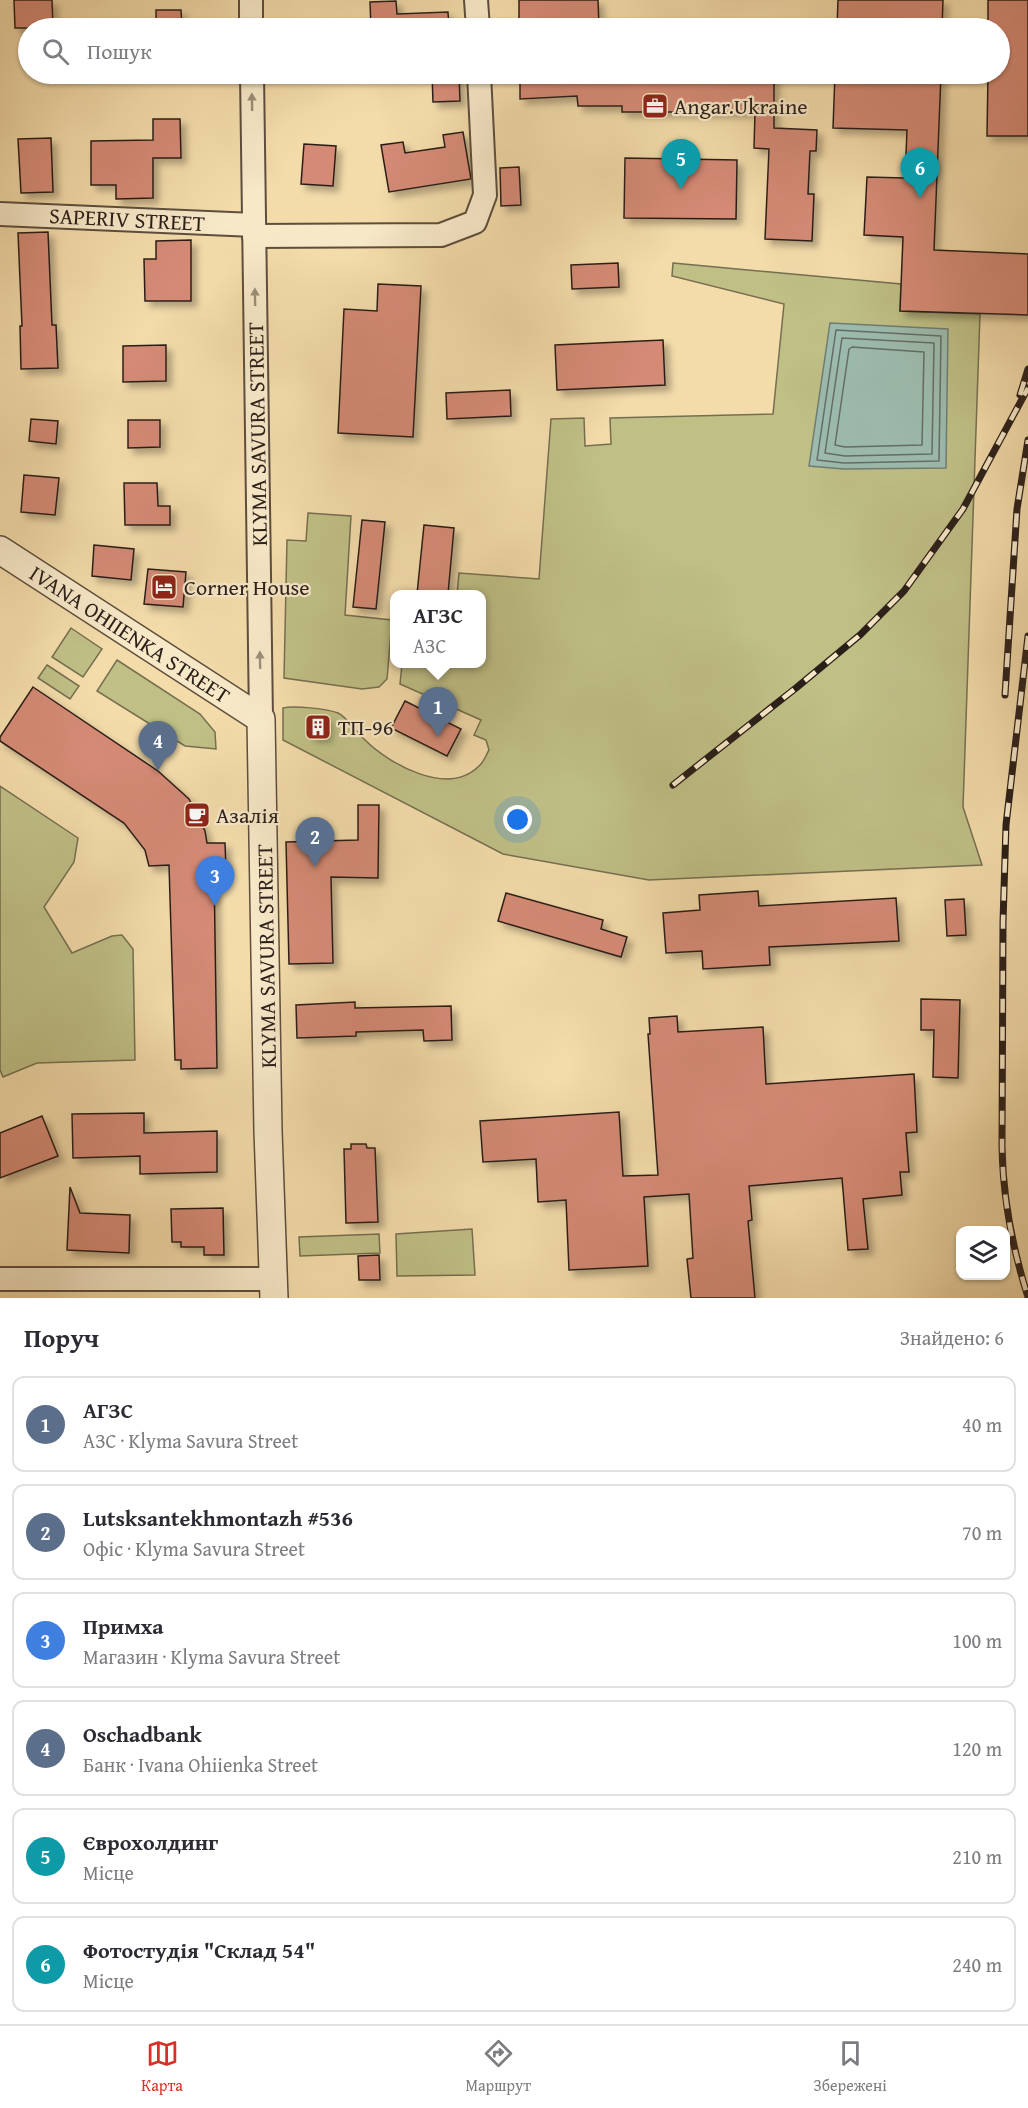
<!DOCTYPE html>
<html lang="uk">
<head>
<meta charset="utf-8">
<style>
  :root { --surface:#fff; --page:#f7f7f7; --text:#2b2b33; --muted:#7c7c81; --line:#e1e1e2; --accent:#d93025 }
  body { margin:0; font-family:"Gentium Book Plus",serif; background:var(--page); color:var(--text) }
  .controls { position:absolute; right:18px; bottom:18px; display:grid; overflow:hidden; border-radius:12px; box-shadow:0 2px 4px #0004 }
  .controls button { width:54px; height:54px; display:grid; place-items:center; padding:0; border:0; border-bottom:2px solid var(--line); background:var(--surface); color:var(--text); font:30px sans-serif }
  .you { position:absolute; left:518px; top:820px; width:21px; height:21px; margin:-15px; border:4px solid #fff; border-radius:50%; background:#1a73e8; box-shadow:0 0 0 9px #1a73e833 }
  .badge { display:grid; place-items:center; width:39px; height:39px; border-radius:50%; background:var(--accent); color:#fff; font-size:20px; font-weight:700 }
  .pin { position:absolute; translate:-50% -50px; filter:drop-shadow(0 2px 3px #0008) }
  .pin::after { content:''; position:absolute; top:32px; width:21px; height:18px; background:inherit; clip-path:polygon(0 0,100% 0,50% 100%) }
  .popup { position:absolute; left:390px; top:590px; width:96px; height:78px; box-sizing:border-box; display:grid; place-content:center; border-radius:12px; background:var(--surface); filter:drop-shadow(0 2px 4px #0005); font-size:20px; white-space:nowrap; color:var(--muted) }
  .popup b { font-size:22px; color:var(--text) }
  .popup::after { content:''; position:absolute; left:50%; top:100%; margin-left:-12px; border:12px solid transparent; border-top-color:var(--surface) }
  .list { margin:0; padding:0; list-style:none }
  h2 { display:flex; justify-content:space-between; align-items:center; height:78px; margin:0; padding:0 24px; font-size:26px }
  h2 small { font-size:20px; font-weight:400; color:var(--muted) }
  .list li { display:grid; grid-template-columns:39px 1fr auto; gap:18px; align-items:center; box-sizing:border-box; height:96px; margin:0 12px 12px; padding:0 12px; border:2px solid var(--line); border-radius:12px }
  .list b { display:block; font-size:22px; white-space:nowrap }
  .list p { margin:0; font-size:20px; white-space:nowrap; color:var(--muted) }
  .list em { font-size:20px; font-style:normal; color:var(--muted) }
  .icon { flex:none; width:33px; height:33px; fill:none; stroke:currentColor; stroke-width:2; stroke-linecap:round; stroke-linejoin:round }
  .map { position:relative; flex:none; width:1028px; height:1298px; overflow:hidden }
  .search { position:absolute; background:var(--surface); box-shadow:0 2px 4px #0004; left:18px; right:18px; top:18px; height:66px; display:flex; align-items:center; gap:15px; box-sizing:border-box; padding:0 21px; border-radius:33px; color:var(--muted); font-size:22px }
  .sheet { height:726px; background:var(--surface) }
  nav { display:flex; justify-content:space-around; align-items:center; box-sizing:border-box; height:84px; border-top:2px solid var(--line); background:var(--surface); font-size:16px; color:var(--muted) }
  nav a { display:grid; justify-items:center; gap:3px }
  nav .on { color:var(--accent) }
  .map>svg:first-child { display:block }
</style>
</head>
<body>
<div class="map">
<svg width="1028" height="1298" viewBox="0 0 1028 1298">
  <defs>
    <filter id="shadow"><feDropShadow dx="5.5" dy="5.5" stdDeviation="3" flood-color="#0004"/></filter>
  </defs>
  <rect width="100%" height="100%" fill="#f3dbaa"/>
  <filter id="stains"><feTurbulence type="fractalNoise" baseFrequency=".00333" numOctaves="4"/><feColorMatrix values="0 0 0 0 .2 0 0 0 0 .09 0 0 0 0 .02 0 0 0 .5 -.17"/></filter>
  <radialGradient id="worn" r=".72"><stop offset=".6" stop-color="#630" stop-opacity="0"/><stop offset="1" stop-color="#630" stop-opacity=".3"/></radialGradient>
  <!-- green -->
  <g fill="#bfbf86" stroke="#756f50" stroke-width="1.5">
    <path d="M 673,263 L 901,284 L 900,311 L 980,314 L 963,807 L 982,865 L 649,880 L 503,854 L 283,740 L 283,708 C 293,705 328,709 338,713 C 347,717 356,732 364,739 C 390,765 448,797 479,766 C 484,762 486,755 489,750 L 486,740 L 474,735 L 481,720 L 400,684 L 402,664 L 482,664 L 482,594 L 457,594 L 459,573 L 539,579 L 551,419 L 584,418 L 585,446 L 611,444 L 610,418 L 773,414 L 784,304 L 672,276 Z"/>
    <polygon points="308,513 351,516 345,615 392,620 387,679 379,687 362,689 284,678 287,540 306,541"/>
    <polygon points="71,628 102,649 83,677 52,657"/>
    <polygon points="117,660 200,714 215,732 216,749 185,746 97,691"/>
    <polygon points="47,665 79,686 70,699 38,678"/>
    <polygon points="0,786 78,838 74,862 44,907 72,953 112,936 122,935 133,949 135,1060 37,1063 3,1077 0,1070"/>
    <polygon points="472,1229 475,1275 397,1276 396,1234"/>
    <polygon points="379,1234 380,1253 300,1256 299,1237"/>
  </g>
  <!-- water -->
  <polygon fill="#9cbbae" stroke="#6f7d72" stroke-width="1.5" points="830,323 948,329 946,468 844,469 809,466"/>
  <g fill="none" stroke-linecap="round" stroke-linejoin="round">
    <!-- shore -->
    <g stroke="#646d64" stroke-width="1.5">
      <polygon points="836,330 941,336 939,461 844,463 817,460"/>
      <polygon points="842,338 934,343 932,454 845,456 825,453"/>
      <polygon points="852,347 924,352 922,445 845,447 835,445 849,349"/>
    </g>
  </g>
  <!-- building -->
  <g fill="#d48a75" stroke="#2b1f19" stroke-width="1.5" filter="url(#shadow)">
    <polygon points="14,0 52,0 53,28 15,28"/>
    <polygon points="519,0 598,0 599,28 519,28"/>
    <polygon points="838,0 943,0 942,28 837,28"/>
    <polygon points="988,0 1028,0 1028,136 987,136 988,74 999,74 999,28 988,28"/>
    <polygon points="396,1 397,14 448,12 449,28 371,28 370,2"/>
    <polygon points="156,10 181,10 182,28 156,28"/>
    <polygon points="432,74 459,74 460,101 433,102"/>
    <polygon points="520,74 774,74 774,128 817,130 816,151 810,151 808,194 814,194 812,241 765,239 769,149 754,148 755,112 622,112 622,106 578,106 577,96 520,99"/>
    <polygon points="835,74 941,74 934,250 1028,254 1028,315 900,311 903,237 864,235 867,177 905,178 907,130 833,128"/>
    <polygon points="153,119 180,119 181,158 153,158 153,198 116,199 116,185 91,185 91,141 153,140"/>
    <polygon points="463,132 471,179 389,192 381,145 403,142 405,153 445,147 443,135"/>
    <polygon points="51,138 53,192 21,193 18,139"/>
    <polygon points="304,144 336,146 333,186 301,184"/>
    <polygon points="625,158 737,160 736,219 624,218"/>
    <polygon points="519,167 521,205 501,206 500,168"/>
    <polygon points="48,232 52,325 56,325 58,368 21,369 20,326 22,326 18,233"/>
    <polygon points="191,240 191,301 145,301 144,259 156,259 156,241"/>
    <polygon points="618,263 619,287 572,289 571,265"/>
    <polygon points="378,284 421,286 413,437 338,433 344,309 377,311"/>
    <polygon points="663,340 665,385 557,390 555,345"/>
    <polygon points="166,345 166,381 123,382 123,346"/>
    <polygon points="510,390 511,416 447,419 446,393"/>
    <polygon points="31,419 58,421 56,444 29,441"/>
    <polygon points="128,420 160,420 160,447 128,448"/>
    <polygon points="24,475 59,478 55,515 21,512"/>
    <polygon points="124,483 157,483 158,506 170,506 170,525 125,525"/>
    <polygon points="362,520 385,522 376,609 353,607"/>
    <polygon points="424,525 454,528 448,594 417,594"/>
    <polygon points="94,545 134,549 131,580 92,576"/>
    <polygon points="148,569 186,572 183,607 144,604"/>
    <polygon points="33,687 158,771 189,799 205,831 207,843 225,843 226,869 214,869 217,1068 181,1069 181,1060 175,1060 169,865 149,866 145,850 124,823 0,741 0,737"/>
    <polygon points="405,701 461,729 447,756 391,728"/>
    <polygon points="311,717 327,717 326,737 310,736"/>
    <polygon points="358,805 379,805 378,878 331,877 333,963 289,964 286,842 358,840"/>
    <polygon points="758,891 759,906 896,898 899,941 769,947 770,965 703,969 702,951 666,953 663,913 700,910 699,895"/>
    <polygon points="506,893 603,920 601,929 627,937 621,957 498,921"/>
    <polygon points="964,899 966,935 947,936 945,900"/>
    <polygon points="921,999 960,1000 958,1078 933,1077 934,1030 921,1030"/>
    <polygon points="355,1002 355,1008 451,1006 452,1040 424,1041 423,1030 356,1032 356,1036 297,1038 296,1005"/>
    <polygon points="677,1016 678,1032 763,1027 766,1084 914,1074 917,1132 906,1133 909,1172 900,1172 902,1195 863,1199 868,1249 848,1250 842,1178 749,1186 752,1220 748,1221 755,1298 691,1298 687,1259 693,1258 689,1194 644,1197 648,1266 569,1270 566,1200 538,1202 536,1159 483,1162 480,1121 619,1112 623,1176 658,1175 648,1034 650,1034 649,1018"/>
    <polygon points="144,1113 144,1133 217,1131 217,1172 140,1174 140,1156 73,1158 72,1114"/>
    <polygon points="42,1116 58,1156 0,1178 0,1133"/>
    <polygon points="351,1144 366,1144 367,1148 375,1148 378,1222 346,1223 344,1149 351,1149"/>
    <polygon points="70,1187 80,1213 130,1215 129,1253 67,1250"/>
    <polygon points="223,1208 224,1255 204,1255 204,1247 181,1247 181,1242 172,1242 171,1209"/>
    <polygon points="379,1255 380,1280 359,1280 358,1256"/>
  </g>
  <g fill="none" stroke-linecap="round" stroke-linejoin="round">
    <defs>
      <g id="minor">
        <polyline points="251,0 251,28"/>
        <polyline points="476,0 478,28"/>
        <polyline points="252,74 261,719"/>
        <polyline points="0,214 254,225"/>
        <polyline points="254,236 441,235 475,222 485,195 479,74"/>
        <polyline points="0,1279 273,1279"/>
      </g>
      <polyline id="tertiary" points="0,550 261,719 268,1131 274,1298"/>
    </defs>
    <!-- minor casing -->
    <use href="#minor" stroke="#5d4e3d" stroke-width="26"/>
    <!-- tertiary casing -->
    <use href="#tertiary" stroke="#5d4e3d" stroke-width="30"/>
    <!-- minor -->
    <use href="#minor" stroke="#f7e8c8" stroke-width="22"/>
    <!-- tertiary -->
    <use href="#tertiary" stroke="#f7e8c8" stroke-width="27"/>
    <defs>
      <g id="rail">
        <polyline points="1020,395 1028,369"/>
        <path d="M 1028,636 L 1006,825 L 1003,922 L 1002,1147 C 1003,1199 1012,1247 1028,1297"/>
        <polyline points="1005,695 1017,509 1028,440"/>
        <polyline points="673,785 796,688 860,635 904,591 963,509 1028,388"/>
      </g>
    </defs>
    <!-- rail casing -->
    <use href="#rail" stroke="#2b1f19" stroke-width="7"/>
    <!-- rail -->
    <use href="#rail" stroke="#f7e8c8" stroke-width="4.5" stroke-dasharray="14" stroke-linecap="butt"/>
  </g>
  <!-- one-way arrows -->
  <defs><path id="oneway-solid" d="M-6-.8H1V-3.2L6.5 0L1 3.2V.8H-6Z" transform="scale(1.5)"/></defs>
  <g fill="#9b8e79">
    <use href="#oneway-solid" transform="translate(252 102) rotate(-91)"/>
    <use href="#oneway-solid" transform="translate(255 297) rotate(-91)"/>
    <use href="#oneway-solid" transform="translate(260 660) rotate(-91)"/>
  </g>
  <!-- icons -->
  <defs>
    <symbol id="office-square" viewBox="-11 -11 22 22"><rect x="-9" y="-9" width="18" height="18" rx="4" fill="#8f2418" stroke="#f7e8c8"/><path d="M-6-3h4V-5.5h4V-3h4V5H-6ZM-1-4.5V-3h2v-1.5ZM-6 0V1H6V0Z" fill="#fff"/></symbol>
    <symbol id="hotel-square" viewBox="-11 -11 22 22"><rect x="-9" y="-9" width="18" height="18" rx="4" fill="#8f2418" stroke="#f7e8c8"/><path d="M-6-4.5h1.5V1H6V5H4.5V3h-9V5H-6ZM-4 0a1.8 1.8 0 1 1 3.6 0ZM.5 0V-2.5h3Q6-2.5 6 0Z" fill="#fff"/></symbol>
    <symbol id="building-square" viewBox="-11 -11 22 22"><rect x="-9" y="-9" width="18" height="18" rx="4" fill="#8f2418" stroke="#f7e8c8"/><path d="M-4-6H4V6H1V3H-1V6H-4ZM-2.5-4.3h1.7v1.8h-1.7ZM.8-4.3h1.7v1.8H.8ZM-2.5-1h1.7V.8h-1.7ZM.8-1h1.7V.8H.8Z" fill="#fff"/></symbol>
    <symbol id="cafe-square" viewBox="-11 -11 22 22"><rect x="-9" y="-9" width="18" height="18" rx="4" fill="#8f2418" stroke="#f7e8c8"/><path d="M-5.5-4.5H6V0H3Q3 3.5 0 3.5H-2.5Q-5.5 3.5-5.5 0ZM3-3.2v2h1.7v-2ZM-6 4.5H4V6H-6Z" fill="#fff"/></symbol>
  </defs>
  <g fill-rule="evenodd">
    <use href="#office-square" x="640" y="91" width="30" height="30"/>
    <use href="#hotel-square" x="149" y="572" width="30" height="30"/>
    <use href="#building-square" x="303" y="712" width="30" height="30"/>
    <use href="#cafe-square" x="182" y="800" width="30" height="30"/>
  </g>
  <g text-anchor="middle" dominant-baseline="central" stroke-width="4.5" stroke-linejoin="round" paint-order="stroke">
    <!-- poi labels -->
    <g font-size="22" fill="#2b1f19" stroke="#f7e8c8" text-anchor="start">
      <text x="674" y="106">Angar.Ukraine</text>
      <text x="184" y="587">Corner House</text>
      <text x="338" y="727">ТП-96</text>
      <text x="216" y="815">Азалія</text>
    </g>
    <!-- street labels -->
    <g font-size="22" fill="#2b1f19" stroke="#f7e8c8">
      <text transform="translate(127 219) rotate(3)">SAPERIV STREET</text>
      <text transform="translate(257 434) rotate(-91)">KLYMA SAVURA STREET</text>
      <text transform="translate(130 634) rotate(33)">IVANA OHIIENKA STREET</text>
      <text transform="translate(266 956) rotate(-91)">KLYMA SAVURA STREET</text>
    </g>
  </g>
  <rect width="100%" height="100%" filter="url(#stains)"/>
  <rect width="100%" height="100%" fill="url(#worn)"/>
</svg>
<div class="controls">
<button><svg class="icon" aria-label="layers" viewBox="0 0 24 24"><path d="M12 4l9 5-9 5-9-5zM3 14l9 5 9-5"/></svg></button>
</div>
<div class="you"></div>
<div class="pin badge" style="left:438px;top:737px;background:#5c6f8a">1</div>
<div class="popup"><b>АГЗС</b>АЗС</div>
<div class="pin badge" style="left:315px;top:867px;background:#5c6f8a">2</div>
<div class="pin badge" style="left:215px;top:906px;background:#3f7fe0">3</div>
<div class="pin badge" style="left:158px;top:771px;background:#5c6f8a">4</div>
<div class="pin badge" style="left:681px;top:189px;background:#0f9aa8">5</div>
<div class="pin badge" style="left:920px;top:198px;background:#0f9aa8">6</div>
<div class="search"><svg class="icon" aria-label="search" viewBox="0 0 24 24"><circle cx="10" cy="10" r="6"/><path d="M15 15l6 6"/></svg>Пошук</div>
</div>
<section class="sheet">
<h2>Поруч<small>Знайдено: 6</small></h2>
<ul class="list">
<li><span class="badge" style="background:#5c6f8a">1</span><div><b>АГЗС</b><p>АЗС · Klyma Savura Street</p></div><em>40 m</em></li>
<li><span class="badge" style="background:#5c6f8a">2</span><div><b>Lutsksantekhmontazh #536</b><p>Офіс · Klyma Savura Street</p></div><em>70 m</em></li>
<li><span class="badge" style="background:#3f7fe0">3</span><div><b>Примха</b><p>Магазин · Klyma Savura Street</p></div><em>100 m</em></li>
<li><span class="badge" style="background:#5c6f8a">4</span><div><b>Oschadbank</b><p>Банк · Ivana Ohiienka Street</p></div><em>120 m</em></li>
<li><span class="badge" style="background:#0f9aa8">5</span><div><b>Єврохолдинг</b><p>Місце</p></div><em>210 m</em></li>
<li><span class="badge" style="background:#0f9aa8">6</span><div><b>Фотостудія &quot;Склад 54&quot;</b><p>Місце</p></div><em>240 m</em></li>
</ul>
</section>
<nav>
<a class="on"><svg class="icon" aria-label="map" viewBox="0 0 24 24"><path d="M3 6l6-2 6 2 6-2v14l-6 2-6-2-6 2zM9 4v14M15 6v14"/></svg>Карта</a>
<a><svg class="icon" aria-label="directions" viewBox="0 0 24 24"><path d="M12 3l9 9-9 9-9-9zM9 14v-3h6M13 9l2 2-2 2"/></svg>Маршрут</a>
<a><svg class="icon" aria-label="saved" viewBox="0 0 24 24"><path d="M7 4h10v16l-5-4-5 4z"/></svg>Збережені</a>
</nav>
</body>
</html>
